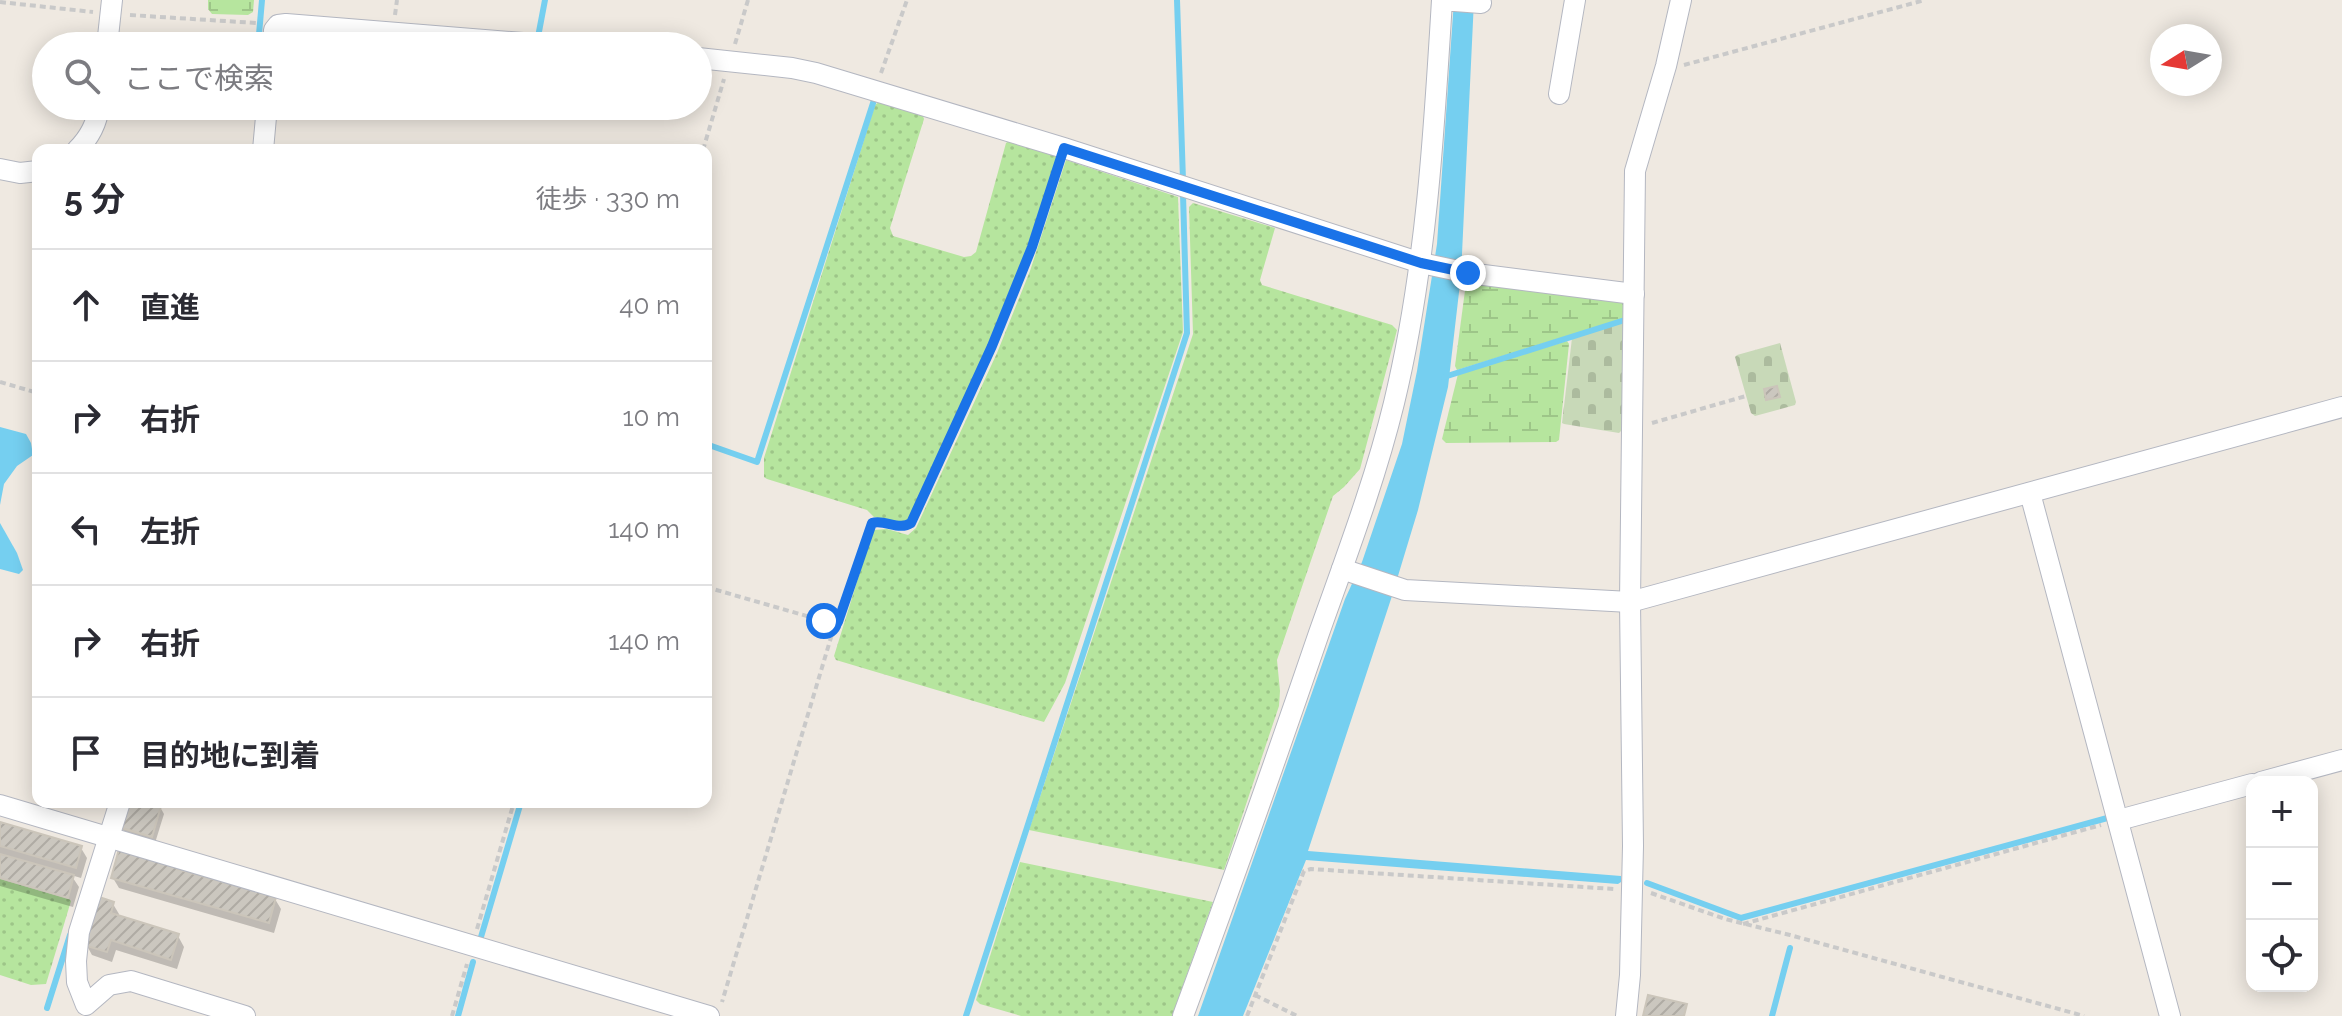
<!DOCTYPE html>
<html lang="ja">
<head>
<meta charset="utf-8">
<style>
  :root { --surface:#fff; --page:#f2f2f3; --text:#2b2b33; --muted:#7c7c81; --line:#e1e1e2 }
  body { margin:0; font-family:Raleway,"Noto Sans JP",sans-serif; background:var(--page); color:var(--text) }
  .controls { position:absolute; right:24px; bottom:24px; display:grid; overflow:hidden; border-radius:16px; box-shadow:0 4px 20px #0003 }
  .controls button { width:72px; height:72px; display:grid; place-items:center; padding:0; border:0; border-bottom:2px solid var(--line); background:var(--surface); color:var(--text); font:40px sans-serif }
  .compass { position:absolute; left:2150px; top:24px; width:72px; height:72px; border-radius:50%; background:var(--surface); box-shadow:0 4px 20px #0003; rotate:259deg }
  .stop { position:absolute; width:24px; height:24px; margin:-18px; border:6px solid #1a73e8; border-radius:50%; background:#fff }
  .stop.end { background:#1a73e8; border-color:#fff; box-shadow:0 2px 8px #0008 }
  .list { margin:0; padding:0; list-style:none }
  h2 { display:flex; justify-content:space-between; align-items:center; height:104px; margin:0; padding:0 32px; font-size:34px }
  h2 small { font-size:26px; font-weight:400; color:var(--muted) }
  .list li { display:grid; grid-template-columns:52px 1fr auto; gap:24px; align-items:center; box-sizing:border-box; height:112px; padding:0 32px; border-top:2px solid var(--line) }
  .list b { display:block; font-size:30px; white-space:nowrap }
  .list em { font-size:26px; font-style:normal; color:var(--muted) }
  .icon { flex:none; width:44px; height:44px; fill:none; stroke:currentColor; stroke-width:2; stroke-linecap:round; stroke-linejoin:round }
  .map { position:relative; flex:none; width:2342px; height:1016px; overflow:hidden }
  .search { position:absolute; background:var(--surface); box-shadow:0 4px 20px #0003; left:32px; top:32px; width:680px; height:88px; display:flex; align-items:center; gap:20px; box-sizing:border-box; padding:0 28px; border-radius:44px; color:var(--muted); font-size:30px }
  .panel { position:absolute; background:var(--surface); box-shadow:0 4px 20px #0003; left:32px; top:144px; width:680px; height:664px; border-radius:16px }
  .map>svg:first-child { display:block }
</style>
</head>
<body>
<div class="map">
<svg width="2342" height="1016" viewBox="0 0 2342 1016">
  <defs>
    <pattern id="grass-dots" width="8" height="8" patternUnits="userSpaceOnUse" patternTransform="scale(2)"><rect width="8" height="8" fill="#b6e59e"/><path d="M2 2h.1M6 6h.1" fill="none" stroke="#9dc588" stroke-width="1.8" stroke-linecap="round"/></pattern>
    <pattern id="wetland-marsh" width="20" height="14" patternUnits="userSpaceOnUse" patternTransform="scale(2)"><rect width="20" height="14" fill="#b6e59e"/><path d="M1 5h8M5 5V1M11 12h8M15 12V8" fill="none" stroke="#9dc588"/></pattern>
    <pattern id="cemetery-stones" width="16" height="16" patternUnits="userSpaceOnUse" patternTransform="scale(2)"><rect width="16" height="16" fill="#c8d9b8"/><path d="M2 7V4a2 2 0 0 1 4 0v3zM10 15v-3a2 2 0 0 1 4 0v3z" fill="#acbb9e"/></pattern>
    <pattern id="building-hatch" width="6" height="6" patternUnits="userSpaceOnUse" patternTransform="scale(2)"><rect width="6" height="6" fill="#cbc7bf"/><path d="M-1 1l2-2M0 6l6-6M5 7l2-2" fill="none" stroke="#afaba4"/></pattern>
  </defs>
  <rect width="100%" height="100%" fill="#efe9e1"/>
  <!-- grass -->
  <g fill="url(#grass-dots)">
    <polygon points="879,102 923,116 924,119 890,228 893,236 964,257 971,256 976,252 1006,143 1009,141 1055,154 1057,157 1028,245 988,344 910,520 905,524 874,517 867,510 767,479 764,477 764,458 875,105"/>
    <polygon points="1066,160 1178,197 1183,332 1065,683 1044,722 836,660 834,656 873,530 887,529 908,535 916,528 997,353 1030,271"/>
    <polygon points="1193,203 1275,228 1260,280 1262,285 1392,325 1397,330 1360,469 1344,487 1333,496 1277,660 1280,691 1279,706 1224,870 1029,830 1193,334 1189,207"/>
    <polygon points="1020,862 1213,902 1172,1016 1021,1016 980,1004 976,1000"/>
    <polygon points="0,879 69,899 71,901 46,984 31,985 0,975"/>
  </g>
  <!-- wetland -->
  <g fill="url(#wetland-marsh)">
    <polygon points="208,0 254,0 253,12 248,15 212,14 208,9"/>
    <polygon points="1466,283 1625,298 1625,318 1457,370 1455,366"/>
    <polygon points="1567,341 1569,344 1559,440 1556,442 1446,443 1442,439 1458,374"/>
  </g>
  <!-- cemetery -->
  <g fill="url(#cemetery-stones)">
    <polygon points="1624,322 1624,428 1619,433 1564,424 1562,423 1572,338"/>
    <polygon points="1780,343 1796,402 1795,405 1755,416 1751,413 1735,357 1737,355"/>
  </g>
  <!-- water -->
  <g fill="#75cff0">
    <polygon points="1454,0 1474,0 1461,275 1448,387 1418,510 1391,599 1308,851 1621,876 1621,882 1618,884 1306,860 1243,1016 1198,1016 1345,599 1362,562 1402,444 1417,371 1437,244"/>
    <polygon points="0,427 26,434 31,443 33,455 17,466 4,484 0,505"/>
    <polygon points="0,523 17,553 23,570 19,574 0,569"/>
  </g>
  <!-- shadow -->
  <g fill="#0003">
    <polygon points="143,802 160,807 164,814 155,843 125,833 121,827"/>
    <polygon points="0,824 81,848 87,858 81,878 71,875 79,887 73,907 0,886"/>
    <polygon points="177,867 179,872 275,899 281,909 274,933 119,888 113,878"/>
    <polygon points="113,904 119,914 118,917 178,936 184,947 177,969 116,950 112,962 92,955 86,944"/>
  </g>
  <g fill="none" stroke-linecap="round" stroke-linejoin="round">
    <!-- stream -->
    <g stroke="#75cff0" stroke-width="6">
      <polyline points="1177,0 1183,180"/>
      <polyline points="538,37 545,0"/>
      <polyline points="258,46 262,0"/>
      <polyline points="1444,377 1628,319"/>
      <polyline points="706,444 757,462 875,97"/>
      <polyline points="1647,883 1741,918 2111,817"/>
      <polyline points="481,937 521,802"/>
      <polyline points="47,1008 70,935"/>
      <polyline points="458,1016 473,962"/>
      <polyline points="966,1016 1187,333 1183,194"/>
      <polyline points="1772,1016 1790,948"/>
    </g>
  </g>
  <!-- building -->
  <g fill="url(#building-hatch)" stroke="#cbc5ba" stroke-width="2">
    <polygon points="1777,386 1780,397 1766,400 1764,389"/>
    <polygon points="127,802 150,802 161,806 152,837 119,827"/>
    <polygon points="0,822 82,846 76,868 0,846"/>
    <polygon points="119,849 178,866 177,869 276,897 269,923 111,878"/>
    <polygon points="0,854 74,875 68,898 0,878"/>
    <polygon points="99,897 114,902 111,913 179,934 171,960 111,940 107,952 84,945"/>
    <polygon points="1648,995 1687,1004 1684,1016 1643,1016"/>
  </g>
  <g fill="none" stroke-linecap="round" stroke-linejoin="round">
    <defs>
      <g id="minor">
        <polyline points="107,46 112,0"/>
        <polyline points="273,46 274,30 278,25 286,24 561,46"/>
        <polyline points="698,58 792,68 816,73 1064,148 1421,263 1468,273 1634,294"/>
        <polyline points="1559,94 1575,0"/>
        <path d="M 77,150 C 90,137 97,124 99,106"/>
        <polyline points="263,150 267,106"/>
        <polyline points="0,169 20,173 38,171"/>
        <polyline points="2030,493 2170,1016"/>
        <polyline points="1342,569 1405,590 1630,602 2342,407"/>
        <polyline points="2261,782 2342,760"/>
        <polyline points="120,802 79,932 76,961 77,982 86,1005 109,985 131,981 245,1016"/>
        <polyline points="0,805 709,1016"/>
        <polyline points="2119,820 2252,784"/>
        <path d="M 1183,1016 C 1230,889 1275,762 1319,633 C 1346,557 1375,481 1394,403 C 1426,270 1434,135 1442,0 L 1481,3"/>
        <polyline points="1626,1016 1630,975 1633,846 1630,602 1635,171 1666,66 1681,0"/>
      </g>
    </defs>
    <!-- minor casing -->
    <use href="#minor" stroke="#b4b7c1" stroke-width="22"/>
    <!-- path -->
    <g stroke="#c9c9c9" stroke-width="4" stroke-dasharray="6 4" stroke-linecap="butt">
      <polyline points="0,2 93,12"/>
      <polyline points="130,15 257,23"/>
      <polyline points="395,15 397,0"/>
      <polyline points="735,44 748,0"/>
      <polyline points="1684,65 1925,0"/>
      <polyline points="881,73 907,0"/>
      <polyline points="703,150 724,79"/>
      <polyline points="0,382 38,393"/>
      <polyline points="1652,423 1746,396"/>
      <polyline points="706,587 824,621 830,627 832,634 722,1002"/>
      <path d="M 830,627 L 838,622 L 872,523 C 885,520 899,531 911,523 L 992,346 L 1032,247 L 1058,167"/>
      <polyline points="1651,893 1725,919 1790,935 2084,1016"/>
      <polyline points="1743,924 2101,825"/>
      <polyline points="477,929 514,802"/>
      <polyline points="1255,995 1297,1016"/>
      <polyline points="452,1016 467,964"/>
      <polyline points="1247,1016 1304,871 1311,869 1614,889"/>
    </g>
    <!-- minor -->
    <use href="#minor" stroke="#fff" stroke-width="20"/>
  </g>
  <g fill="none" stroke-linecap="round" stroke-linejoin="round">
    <!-- route -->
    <path stroke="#1a73e8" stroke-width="10" d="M 824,621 L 830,627 L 838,622 L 872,523 C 885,519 899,531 911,523 L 992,346 L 1032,247 L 1064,148 L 1421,263 L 1468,273"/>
  </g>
</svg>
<div class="controls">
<button>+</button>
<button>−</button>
<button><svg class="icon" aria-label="locate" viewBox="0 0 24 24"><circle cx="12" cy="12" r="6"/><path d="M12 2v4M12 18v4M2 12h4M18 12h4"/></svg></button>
</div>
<svg class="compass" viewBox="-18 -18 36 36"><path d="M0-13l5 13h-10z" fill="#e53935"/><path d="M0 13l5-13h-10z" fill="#7c7c81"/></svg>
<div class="stop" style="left:824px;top:621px"></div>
<div class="stop end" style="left:1468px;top:273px"></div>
<div class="search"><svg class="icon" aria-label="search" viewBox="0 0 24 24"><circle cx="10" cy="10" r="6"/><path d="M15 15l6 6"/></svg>ここで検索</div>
<section class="panel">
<h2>5 分<small>徒歩 · 330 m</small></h2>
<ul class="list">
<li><svg class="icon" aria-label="ahead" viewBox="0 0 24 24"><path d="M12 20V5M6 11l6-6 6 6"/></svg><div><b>直進</b></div><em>40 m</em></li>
<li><svg class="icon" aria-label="right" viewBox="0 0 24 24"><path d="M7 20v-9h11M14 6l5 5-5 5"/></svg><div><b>右折</b></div><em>10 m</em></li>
<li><svg class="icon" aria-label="left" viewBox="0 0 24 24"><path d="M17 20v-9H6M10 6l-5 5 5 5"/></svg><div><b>左折</b></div><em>140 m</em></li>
<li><svg class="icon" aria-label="right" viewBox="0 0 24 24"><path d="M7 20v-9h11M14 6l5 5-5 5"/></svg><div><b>右折</b></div><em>140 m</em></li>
<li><svg class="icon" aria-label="arrive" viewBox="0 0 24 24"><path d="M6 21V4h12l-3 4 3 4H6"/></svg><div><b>目的地に到着</b></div></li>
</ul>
</section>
</div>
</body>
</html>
